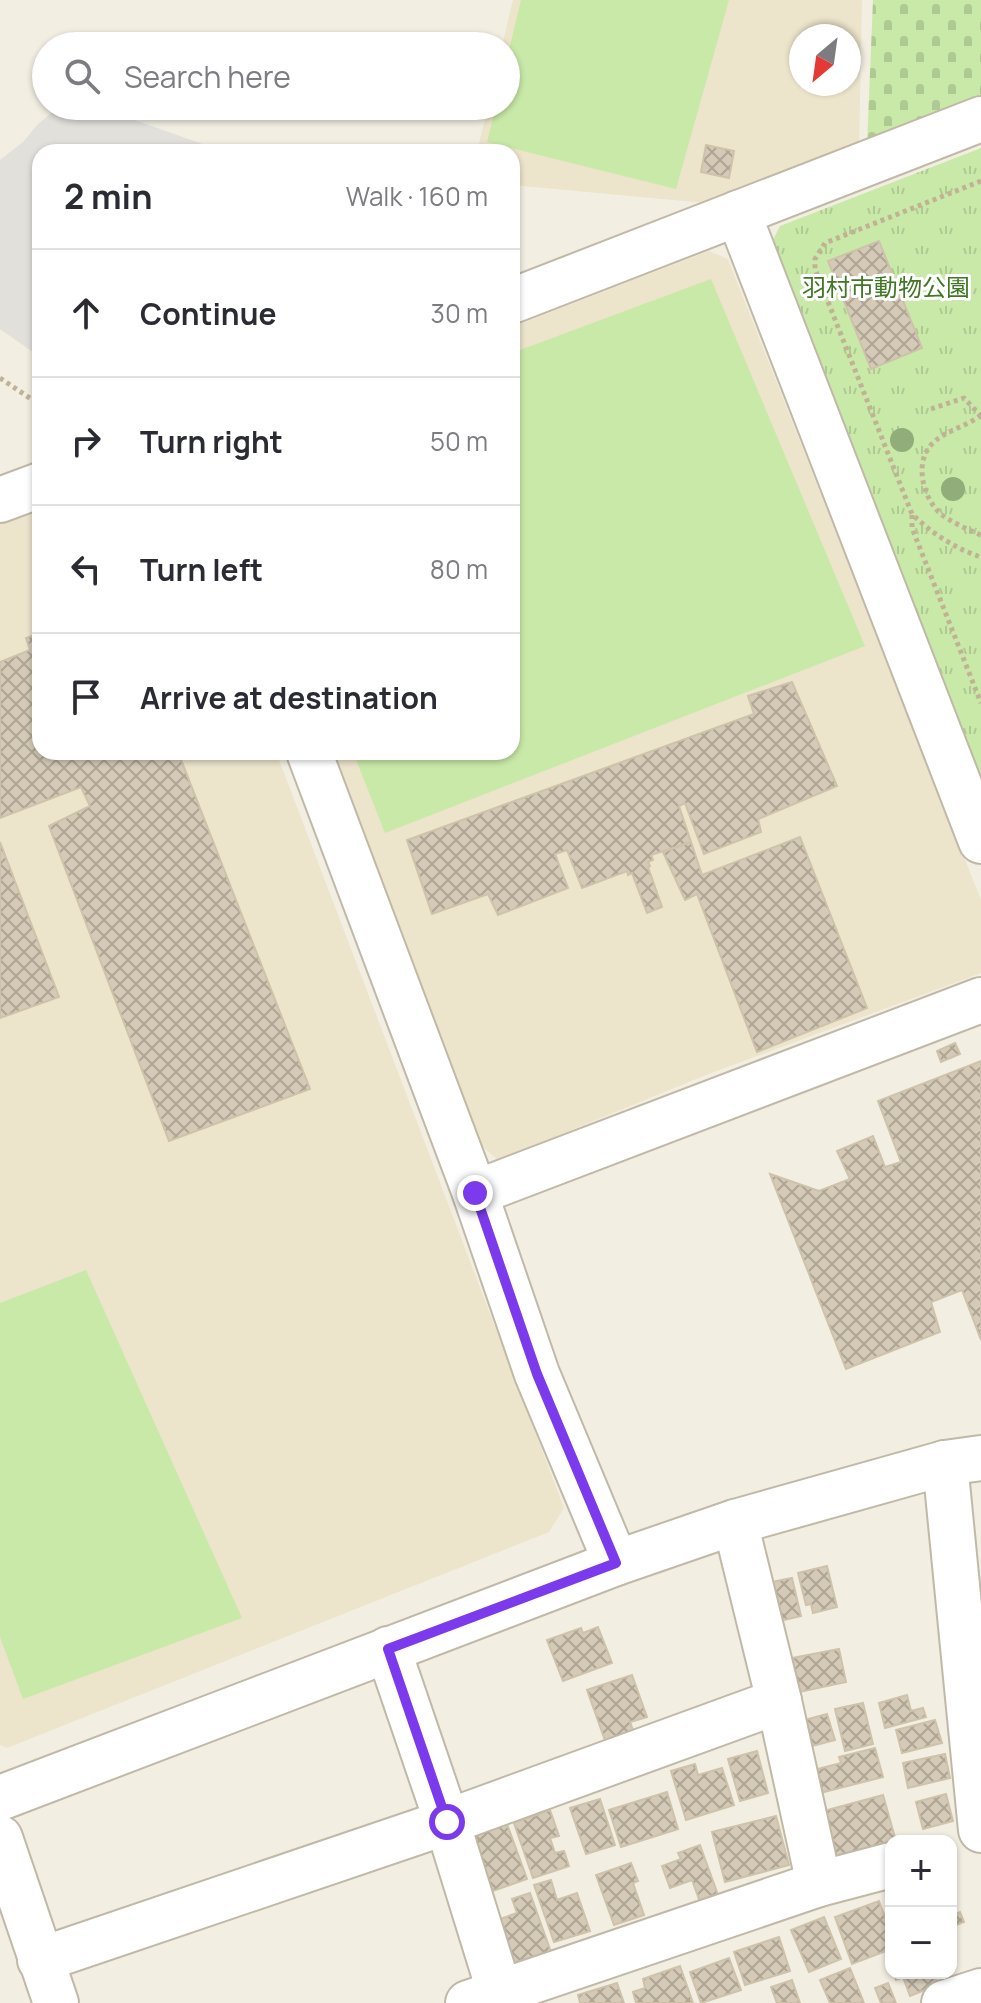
<!DOCTYPE html>
<html lang="en">
<head>
<meta charset="utf-8">
<style>
  :root { --surface:#fff; --page:#f2f2f3; --text:#2b2b33; --muted:#7c7c81; --line:#e1e1e2 }
  body { margin:0; font-family:Manrope,"Noto Sans JP",sans-serif; background:var(--page); color:var(--text) }
  .controls { position:absolute; right:24px; bottom:24px; display:grid; overflow:hidden; border-radius:16px; box-shadow:0 2px 6px #0004 }
  .controls button { width:72px; height:72px; display:grid; place-items:center; padding:0; border:0; border-bottom:2px solid var(--line); background:var(--surface); color:var(--text); font:40px sans-serif }
  .compass { position:absolute; left:789px; top:24px; width:72px; height:72px; border-radius:50%; background:var(--surface); box-shadow:0 2px 6px #0004; rotate:209deg }
  .stop { position:absolute; width:24px; height:24px; margin:-18px; border:6px solid #7c3aed; border-radius:50%; background:#fff }
  .stop.end { background:#7c3aed; border-color:#fff; box-shadow:0 2px 8px #0008 }
  .list { margin:0; padding:0; list-style:none }
  h2 { display:flex; justify-content:space-between; align-items:center; height:104px; margin:0; padding:0 32px; font-size:34px }
  h2 small { font-size:26px; font-weight:400; color:var(--muted) }
  .list li { display:grid; grid-template-columns:52px 1fr auto; gap:24px; align-items:center; box-sizing:border-box; height:128px; padding:0 32px; border-top:2px solid var(--line) }
  .list b { display:block; font-size:30px; white-space:nowrap }
  .list em { font-size:26px; font-style:normal; color:var(--muted) }
  .icon { flex:none; width:44px; height:44px; fill:none; stroke:currentColor; stroke-width:2; stroke-linecap:round; stroke-linejoin:round }
  .map { position:relative; flex:none; width:981px; height:2003px; overflow:hidden }
  .search { position:absolute; background:var(--surface); box-shadow:0 2px 6px #0004; left:32px; top:32px; width:488px; height:88px; display:flex; align-items:center; gap:20px; box-sizing:border-box; padding:0 28px; border-radius:44px; color:var(--muted); font-size:30px }
  .panel { position:absolute; background:var(--surface); box-shadow:0 2px 6px #0004; left:32px; top:144px; width:488px; height:616px; border-radius:24px }
  .map>svg:first-child { display:block }
</style>
</head>
<body>
<div class="map">
<svg width="981" height="2003" viewBox="0 0 981 2003">
  <defs>
    <pattern id="cemetery-stones" width="16" height="16" patternUnits="userSpaceOnUse" patternTransform="scale(2)"><rect width="16" height="16" fill="#c9e9a8"/><path d="M2 7V4a2 2 0 0 1 4 0v3zM10 15v-3a2 2 0 0 1 4 0v3z" fill="#aec991"/></pattern>
    <pattern id="park-tufts" width="24" height="20" patternUnits="userSpaceOnUse" patternTransform="scale(2)"><rect width="24" height="20" fill="#c9e9a8"/><path d="M3 7l-1-3M5 7V3M7 7l1-3M15 17l-1-3M17 17v-4M19 17l1-3" fill="none" stroke="#aec991"/></pattern>
    <pattern id="building-cross-hatch" width="8" height="8" patternUnits="userSpaceOnUse" patternTransform="scale(2)"><rect width="8" height="8" fill="#d4cab7"/><path d="M0 0l8 8M0 8l8-8" fill="none" stroke="#aea595"/></pattern>
  </defs>
  <rect width="100%" height="100%" fill="#f2eee2"/>
  <!-- education -->
  <g fill="#ece4cb" fill-rule="evenodd">
    <path d="M 513,0 L 862,0 L 859,149 L 716,204 L 512,185 L 512,152 L 477,152 L 488,106 L 506,106 L 506,46 L 502,46 ZM 801,36 L 849,36 L 849,84 L 801,84 Z"/>
    <polygon points="709,251 728,259 981,900 981,973 706,1075 498,1160 469,1135 322,752 512,752 512,327"/>
    <polygon points="40,507 40,752 276,752 564,1508 549,1532 7,1748 0,1745 0,523"/>
  </g>
  <!-- cemetery -->
  <polygon fill="url(#cemetery-stones)" points="873,0 981,0 981,102 867,146"/>
  <!-- park -->
  <polygon fill="url(#park-tufts)" points="981,148 981,787 769,248 780,226"/>
  <!-- garden -->
  <g fill="#c9e9a8">
    <polygon points="521,0 729,0 676,189 487,142 496,106 506,106 506,63"/>
    <polygon points="711,279 865,646 385,833 353,752 512,752 512,353"/>
    <polygon points="86,1270 242,1618 23,1699 0,1637 0,1303"/>
  </g>
  <!-- parking -->
  <polygon fill="#e2e0db" points="60,106 95,106 225,152 40,152 40,357 0,329 0,160 23,142 38,124"/>
  <!-- building -->
  <g fill="url(#building-cross-hatch)" stroke="#cfc2aa" stroke-width="2">
    <polygon points="706,145 734,151 729,178 701,172"/>
    <polygon points="879,241 922,348 871,369 828,261"/>
    <polygon points="40,633 40,752 178,752 310,1089 169,1141 49,826 90,806 81,787 0,818 0,662 30,650 26,638"/>
    <polygon points="792,682 837,786 758,819 761,832 704,854 685,803 679,806 691,842 651,855 653,860 648,862 650,866 648,867 662,907 647,913 632,873 628,875 627,871 582,888 567,850 555,854 568,888 498,915 488,894 432,914 407,840 754,714 748,696"/>
    <polygon points="800,837 867,1008 757,1052 697,894 685,900 663,852 691,842 702,875"/>
    <polygon points="0,842 59,997 0,1018"/>
    <polygon points="955,1043 960,1054 941,1062 937,1051"/>
    <polygon points="981,1061 981,1340 962,1290 931,1302 940,1332 846,1369 770,1174 819,1191 850,1179 837,1151 873,1136 885,1167 901,1162 878,1101"/>
    <polygon points="827,1566 837,1607 813,1613 811,1604 806,1605 798,1573"/>
    <polygon points="792,1578 801,1616 771,1623 762,1584"/>
    <polygon points="598,1627 612,1663 563,1681 547,1640 581,1628 583,1633"/>
    <polygon points="839,1649 846,1682 799,1692 792,1658"/>
    <polygon points="632,1675 647,1717 630,1722 635,1736 607,1746 587,1690"/>
    <polygon points="907,1695 911,1711 923,1708 926,1717 885,1728 879,1703"/>
    <polygon points="863,1703 873,1744 845,1751 835,1709"/>
    <polygon points="827,1714 835,1740 808,1747 801,1721"/>
    <polygon points="935,1720 942,1743 902,1753 896,1730"/>
    <polygon points="875,1748 883,1777 820,1793 814,1770 841,1763 839,1757"/>
    <polygon points="757,1751 768,1793 740,1801 728,1759"/>
    <polygon points="945,1754 950,1778 908,1788 903,1763"/>
    <polygon points="695,1764 698,1775 722,1768 734,1805 686,1820 671,1771"/>
    <polygon points="667,1792 678,1829 621,1847 609,1810"/>
    <polygon points="946,1794 953,1821 923,1829 916,1802"/>
    <polygon points="883,1795 896,1841 837,1859 824,1811"/>
    <polygon points="600,1799 615,1845 586,1854 570,1808"/>
    <polygon points="550,1810 559,1836 550,1838 555,1853 564,1851 569,1866 533,1878 514,1823"/>
    <polygon points="776,1816 789,1865 725,1882 712,1832"/>
    <polygon points="507,1824 527,1879 490,1892 471,1837"/>
    <polygon points="700,1845 718,1895 700,1902 692,1880 670,1888 662,1866 681,1859 678,1853"/>
    <polygon points="631,1863 638,1881 633,1883 644,1915 614,1925 596,1875"/>
    <polygon points="551,1880 557,1900 577,1893 590,1931 554,1942 534,1885"/>
    <polygon points="530,1893 551,1952 509,1964 494,1921 517,1913 512,1899"/>
    <polygon points="879,1901 891,1933 891,1949 852,1964 835,1917"/>
    <polygon points="960,1912 964,1922 951,1927 951,1916"/>
    <polygon points="824,1917 841,1959 809,1972 791,1930"/>
    <polygon points="779,1937 790,1971 745,1985 734,1952"/>
    <polygon points="729,1958 741,1990 701,2003 690,1972"/>
    <polygon points="680,1966 693,2003 636,2003 633,1992 645,1988 643,1979"/>
    <polygon points="850,1968 864,2003 830,2003 820,1980"/>
    <polygon points="894,1973 934,1973 938,1985 910,1996 903,1977 896,1980"/>
    <polygon points="792,1980 800,2003 777,2003 771,1987"/>
    <polygon points="617,1983 624,2003 580,2003 578,1995"/>
    <polygon points="888,1983 896,2003 881,2003 875,1988"/>
  </g>
  <g fill="none" stroke-linecap="round" stroke-linejoin="round">
    <defs>
      <g id="minor">
        <polyline points="738,213 981,841"/>
        <polyline points="512,301 981,119"/>
        <polyline points="0,500 40,485"/>
        <polyline points="309,752 475,1193 537,1374 616,1563"/>
        <polyline points="475,1193 981,1000"/>
        <polyline points="945,1463 981,1830"/>
        <polyline points="735,1522 779,1701 819,1884"/>
        <polyline points="388,1649 447,1822 503,2003"/>
        <polyline points="0,1798 616,1563 735,1522 945,1463 981,1458"/>
        <polyline points="0,1838 56,2003"/>
        <polyline points="40,1960 447,1822 779,1701"/>
        <polyline points="468,2003 819,1884 891,1865"/>
        <polyline points="944,2003 981,1991"/>
      </g>
    </defs>
    <!-- minor casing -->
    <use href="#minor" stroke="#c1b9a7" stroke-width="48"/>
    <!-- path -->
    <g stroke="#c0b395" stroke-width="5" stroke-dasharray="4 4" stroke-linecap="butt">
      <path d="M 981,181 L 825,243 L 815,259 L 815,269 L 912,514 C 931,533 956,549 981,557"/>
      <polyline points="0,378 40,405"/>
      <polyline points="931,409 964,398 981,416"/>
      <path d="M 981,415 C 966,427 946,430 933,443 C 913,461 923,500 942,515 C 954,523 968,530 981,535"/>
      <polyline points="912,515 912,528 981,703"/>
    </g>
    <!-- minor -->
    <use href="#minor" stroke="#fff" stroke-width="44"/>
  </g>
  <!-- trees -->
  <g fill="#90ad7a">
    <circle cx="902" cy="440" r="12"/>
    <circle cx="953" cy="489" r="12"/>
  </g>
  <g fill="none" stroke-linecap="round" stroke-linejoin="round">
    <!-- route -->
    <polyline stroke="#7c3aed" stroke-width="10" points="447,1822 388,1649 616,1563 537,1374 475,1193"/>
  </g>
  <g text-anchor="middle" dominant-baseline="central" stroke-width="6" stroke-linejoin="round" paint-order="stroke">
    <!-- park labels -->
    <g font-size="24" fill="#3f7724" stroke="#fff">
      <text x="886" y="286">羽村市動物公園</text>
    </g>
  </g>
</svg>
<div class="controls">
<button>+</button>
<button>−</button>
</div>
<svg class="compass" viewBox="-18 -18 36 36"><path d="M0-13l5 13h-10z" fill="#e53935"/><path d="M0 13l5-13h-10z" fill="#7c7c81"/></svg>
<div class="stop" style="left:447px;top:1822px"></div>
<div class="stop end" style="left:475px;top:1193px"></div>
<div class="search"><svg class="icon" aria-label="search" viewBox="0 0 24 24"><circle cx="10" cy="10" r="6"/><path d="M15 15l6 6"/></svg>Search here</div>
<section class="panel">
<h2>2 min<small>Walk · 160 m</small></h2>
<ul class="list">
<li><svg class="icon" aria-label="ahead" viewBox="0 0 24 24"><path d="M12 20V5M6 11l6-6 6 6"/></svg><div><b>Continue</b></div><em>30 m</em></li>
<li><svg class="icon" aria-label="right" viewBox="0 0 24 24"><path d="M7 20v-9h11M14 6l5 5-5 5"/></svg><div><b>Turn right</b></div><em>50 m</em></li>
<li><svg class="icon" aria-label="left" viewBox="0 0 24 24"><path d="M17 20v-9H6M10 6l-5 5 5 5"/></svg><div><b>Turn left</b></div><em>80 m</em></li>
<li><svg class="icon" aria-label="arrive" viewBox="0 0 24 24"><path d="M6 21V4h12l-3 4 3 4H6"/></svg><div><b>Arrive at destination</b></div></li>
</ul>
</section>
</div>
</body>
</html>
